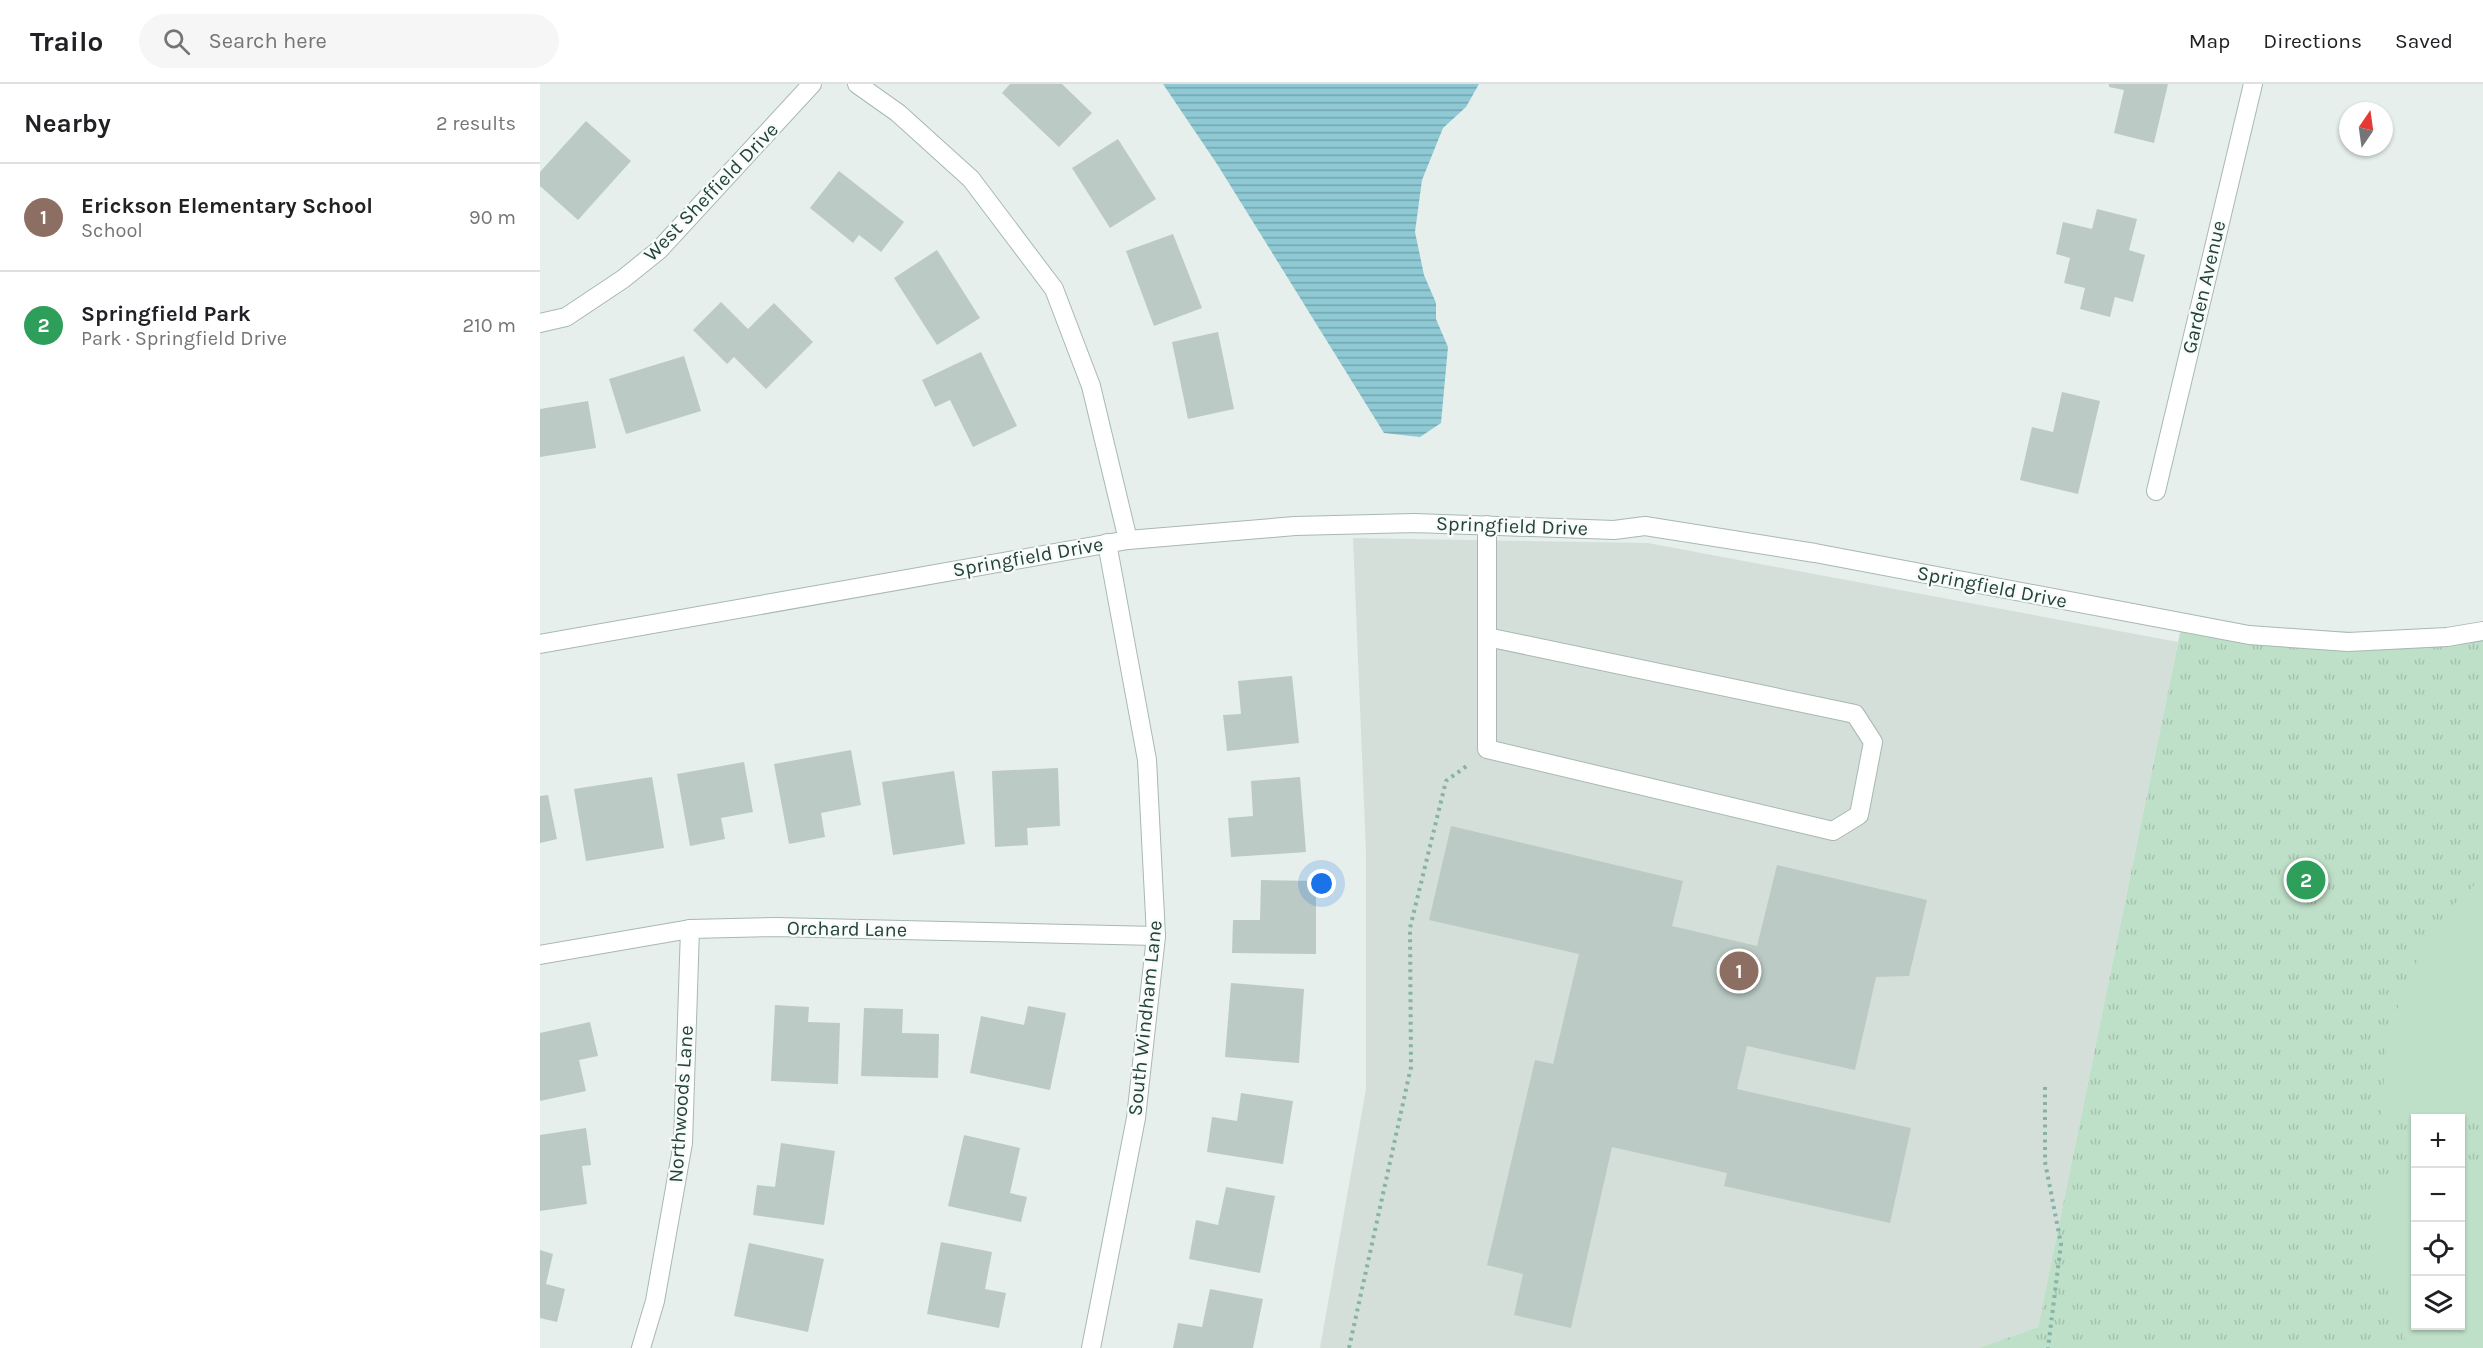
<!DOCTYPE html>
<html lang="en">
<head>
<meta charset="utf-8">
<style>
  :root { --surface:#fff; --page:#f6f6f6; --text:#202124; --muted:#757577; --line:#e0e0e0; --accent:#0b8043 }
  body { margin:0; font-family:Karla,sans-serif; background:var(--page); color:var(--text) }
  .controls { position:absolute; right:18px; bottom:18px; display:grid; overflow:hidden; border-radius:0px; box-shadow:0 2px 4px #0004 }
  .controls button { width:54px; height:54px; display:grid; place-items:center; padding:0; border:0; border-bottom:2px solid var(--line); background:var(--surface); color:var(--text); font:30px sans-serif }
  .compass { position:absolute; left:1799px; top:18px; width:54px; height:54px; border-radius:50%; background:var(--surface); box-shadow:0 2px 4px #0004; rotate:13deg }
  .you { position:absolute; left:782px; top:800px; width:21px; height:21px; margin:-15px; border:4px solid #fff; border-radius:50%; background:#1a73e8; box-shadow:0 0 0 9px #1a73e833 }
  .badge { display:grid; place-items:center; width:39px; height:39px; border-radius:50%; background:var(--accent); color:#fff; font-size:20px; font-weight:700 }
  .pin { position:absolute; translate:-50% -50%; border:3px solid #fff; box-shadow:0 2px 6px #0006 }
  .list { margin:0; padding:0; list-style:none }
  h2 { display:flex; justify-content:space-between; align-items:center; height:78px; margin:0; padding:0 24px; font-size:26px }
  h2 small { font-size:20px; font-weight:400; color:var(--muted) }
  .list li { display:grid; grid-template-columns:39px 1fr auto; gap:18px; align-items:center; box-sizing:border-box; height:108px; padding:0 24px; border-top:2px solid var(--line) }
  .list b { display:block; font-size:22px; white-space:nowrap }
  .list p { margin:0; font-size:20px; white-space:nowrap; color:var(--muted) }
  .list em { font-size:20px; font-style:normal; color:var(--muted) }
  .icon { flex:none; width:33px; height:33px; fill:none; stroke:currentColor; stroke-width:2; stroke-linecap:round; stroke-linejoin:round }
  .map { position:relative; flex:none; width:1943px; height:1264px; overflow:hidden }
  header { display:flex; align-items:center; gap:36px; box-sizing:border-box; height:84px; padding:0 30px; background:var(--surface); border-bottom:2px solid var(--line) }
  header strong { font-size:28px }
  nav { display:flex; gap:33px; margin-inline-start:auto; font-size:21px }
  .search { width:420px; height:54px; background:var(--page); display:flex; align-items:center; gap:15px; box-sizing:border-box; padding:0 21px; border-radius:33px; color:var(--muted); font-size:22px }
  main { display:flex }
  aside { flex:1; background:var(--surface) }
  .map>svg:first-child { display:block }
</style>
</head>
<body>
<header>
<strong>Trailo</strong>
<div class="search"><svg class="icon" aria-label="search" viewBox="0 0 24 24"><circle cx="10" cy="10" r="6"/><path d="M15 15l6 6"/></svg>Search here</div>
<nav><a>Map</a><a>Directions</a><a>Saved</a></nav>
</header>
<main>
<aside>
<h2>Nearby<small>2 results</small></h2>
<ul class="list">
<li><span class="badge" style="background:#8d6e63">1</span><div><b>Erickson Elementary School</b><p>School</p></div><em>90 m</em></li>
<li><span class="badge" style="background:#2e9e5b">2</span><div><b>Springfield Park</b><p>Park · Springfield Drive</p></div><em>210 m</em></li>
</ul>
</aside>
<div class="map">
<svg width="1943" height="1264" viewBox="0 0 1943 1264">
  <defs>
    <pattern id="park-tufts" width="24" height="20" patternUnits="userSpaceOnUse" patternTransform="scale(1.5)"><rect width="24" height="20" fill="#bfe0c8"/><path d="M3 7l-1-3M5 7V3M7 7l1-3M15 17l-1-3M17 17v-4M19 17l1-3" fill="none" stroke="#a4c1ad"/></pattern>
    <pattern id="water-rules" width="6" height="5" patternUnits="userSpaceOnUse" patternTransform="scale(1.5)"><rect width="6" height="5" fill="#8ec9d4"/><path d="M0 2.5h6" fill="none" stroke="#74a5ad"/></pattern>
  </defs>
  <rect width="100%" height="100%" fill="#e6efeb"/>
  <!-- built -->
  <polygon fill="#d4dfda" points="813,454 1108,459 1638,558 1498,1243 1439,1264 780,1264 826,1005 826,768"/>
  <!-- park -->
  <path fill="url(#park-tufts)" fill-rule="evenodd" d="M 1642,539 L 1907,553 L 1943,543 L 1943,1264 L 1439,1264 L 1498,1243 ZM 1876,1034 L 1920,1034 L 1920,1242 L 1876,1242 Z"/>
  <!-- garden -->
  <g fill="#bfe0c8">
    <polygon points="1943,793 1943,1039 1921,1039 1920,1034 1840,1038 1848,951 1871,888 1907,827"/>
    <polygon points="1834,1090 1875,1092 1876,1242 1920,1242 1921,1094 1943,1096 1943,1264 1868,1264 1833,1165"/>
  </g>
  <!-- water -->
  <polygon fill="url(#water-rules)" points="623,0 939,0 926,23 903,44 882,96 875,148 884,191 896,219 896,235 908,263 901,339 880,353 844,349 677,80"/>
  <!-- building -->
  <g fill="#bbcac4">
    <polygon points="470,0 522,0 552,29 519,63 462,9"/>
    <polygon points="1569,0 1628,0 1614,59 1574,49 1584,6 1569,3"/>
    <polygon points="46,37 91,77 38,136 0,102 0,88"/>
    <polygon points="578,55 616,115 570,144 532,84"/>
    <polygon points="299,87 364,138 341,168 319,151 313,159 270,124"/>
    <polygon points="1557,125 1597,135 1589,166 1605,171 1593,218 1575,213 1570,233 1540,225 1545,204 1524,199 1530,174 1516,170 1523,138 1552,145"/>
    <polygon points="633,150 662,224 614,242 586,167"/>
    <polygon points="397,166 440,234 397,261 354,194"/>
    <polygon points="181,218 208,245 234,219 273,258 226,305 194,273 187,280 153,246"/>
    <polygon points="678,248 694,325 648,335 632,258"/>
    <polygon points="441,268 477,342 433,363 410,316 395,323 382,296"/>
    <polygon points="144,272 161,327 86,350 69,295"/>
    <polygon points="1522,308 1560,317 1538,410 1480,396 1492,343 1513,348"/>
    <polygon points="48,317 56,364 0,373 0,325"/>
    <polygon points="752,592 759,659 687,667 683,631 701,630 698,597"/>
    <polygon points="311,666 321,721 281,729 285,753 249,760 234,680"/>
    <polygon points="204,678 213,728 181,734 185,755 150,762 137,690"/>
    <polygon points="518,684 520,742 487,744 488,761 455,763 452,687"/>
    <polygon points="414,687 425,760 353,771 342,698"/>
    <polygon points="112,693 124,764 46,777 34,705"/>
    <polygon points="760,693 766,768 691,773 688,734 713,732 711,697"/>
    <polygon points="8,711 17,755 0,759 0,712"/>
    <polygon points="911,742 1143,797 1132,842 1217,862 1237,781 1387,816 1369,892 1336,893 1315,986 1207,962 1197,1005 1371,1044 1350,1139 1184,1102 1187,1089 1072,1063 1031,1244 974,1231 983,1190 947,1181 995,976 1013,980 1039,870 889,836"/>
    <polygon points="721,796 776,797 776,870 692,869 693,836 720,836"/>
    <polygon points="691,899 764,905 759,979 685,973"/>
    <polygon points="235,921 269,923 268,938 300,939 298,1000 231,997"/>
    <polygon points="488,922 526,929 510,1006 430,989 441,932 484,941"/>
    <polygon points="324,924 363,925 362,949 399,950 398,994 321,992"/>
    <polygon points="50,938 58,972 39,976 46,1007 0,1017 0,949"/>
    <polygon points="701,1009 753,1017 743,1080 667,1068 672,1033 697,1037"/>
    <polygon points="46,1044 51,1081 42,1082 47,1120 0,1127 0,1051"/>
    <polygon points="424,1051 480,1064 470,1109 487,1113 481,1138 408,1122"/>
    <polygon points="241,1059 295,1067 284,1141 213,1131 217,1101 235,1103"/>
    <polygon points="686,1103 735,1112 720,1189 649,1175 656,1136 678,1141"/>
    <polygon points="401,1158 452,1168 445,1205 466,1209 459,1244 387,1230"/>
    <polygon points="209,1159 284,1175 268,1248 194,1232"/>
    <polygon points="0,1166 13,1170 6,1200 25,1205 17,1238 0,1234"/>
    <polygon points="670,1205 723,1215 713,1264 633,1264 638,1239 662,1243"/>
  </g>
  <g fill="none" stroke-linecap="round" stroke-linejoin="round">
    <defs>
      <g id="minor">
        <polyline points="317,0 358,29 431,95 514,205 551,302 588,456"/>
        <polyline points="0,239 26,233 83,195 119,166 272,0"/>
        <polyline points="1616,407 1713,0"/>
        <polyline points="947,441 947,665 1293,747 1319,731 1333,658 1315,630 947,553"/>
        <polyline points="0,560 588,456 755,442 874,439 1074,446 1105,442 1275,469 1709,551 1808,558 1907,553 1943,547"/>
        <polyline points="0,871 150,845 236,843 616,852"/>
        <polyline points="101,1264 115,1217 143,1059 150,845"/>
        <polyline points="551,1264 596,1034 616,852 607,676 567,459"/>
      </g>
    </defs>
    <!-- minor casing -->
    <use href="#minor" stroke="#a8b8b2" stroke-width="20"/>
    <!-- path -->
    <g stroke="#86b3a5" stroke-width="4" stroke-dasharray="3 4.5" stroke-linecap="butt">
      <polyline points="1505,1003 1505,1078 1521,1160 1508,1264"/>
      <polyline points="809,1264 871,983 870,844 906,697 928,681"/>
    </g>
    <!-- minor -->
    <use href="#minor" stroke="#fff" stroke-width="18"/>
  </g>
  <g text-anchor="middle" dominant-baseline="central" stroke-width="4.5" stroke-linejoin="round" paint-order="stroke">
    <!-- street labels -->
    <g font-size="20" fill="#24423a" stroke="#f7fbf9">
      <text transform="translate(171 108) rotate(-46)">West Sheffield Drive</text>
      <text transform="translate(1664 203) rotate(-77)">Garden Avenue</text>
      <text transform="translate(972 442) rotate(2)">Springfield Drive</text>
      <text transform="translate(488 473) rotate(-10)">Springfield Drive</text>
      <text transform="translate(1452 503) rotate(11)">Springfield Drive</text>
      <text transform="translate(307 845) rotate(1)">Orchard Lane</text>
      <text transform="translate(605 934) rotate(-84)">South Windham Lane</text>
      <text transform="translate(141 1020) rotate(-86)">Northwoods Lane</text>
    </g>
  </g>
</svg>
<div class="controls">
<button>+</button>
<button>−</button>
<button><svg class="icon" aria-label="locate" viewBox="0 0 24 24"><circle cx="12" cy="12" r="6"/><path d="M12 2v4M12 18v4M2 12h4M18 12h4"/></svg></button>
<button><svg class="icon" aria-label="layers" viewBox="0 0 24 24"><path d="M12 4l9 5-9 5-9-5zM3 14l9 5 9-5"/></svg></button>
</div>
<svg class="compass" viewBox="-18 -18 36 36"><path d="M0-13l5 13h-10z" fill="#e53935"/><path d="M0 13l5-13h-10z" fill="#757577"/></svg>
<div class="you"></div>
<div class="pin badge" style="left:1199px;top:887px;background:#8d6e63">1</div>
<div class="pin badge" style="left:1766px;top:796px;background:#2e9e5b">2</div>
</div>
</main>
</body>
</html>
